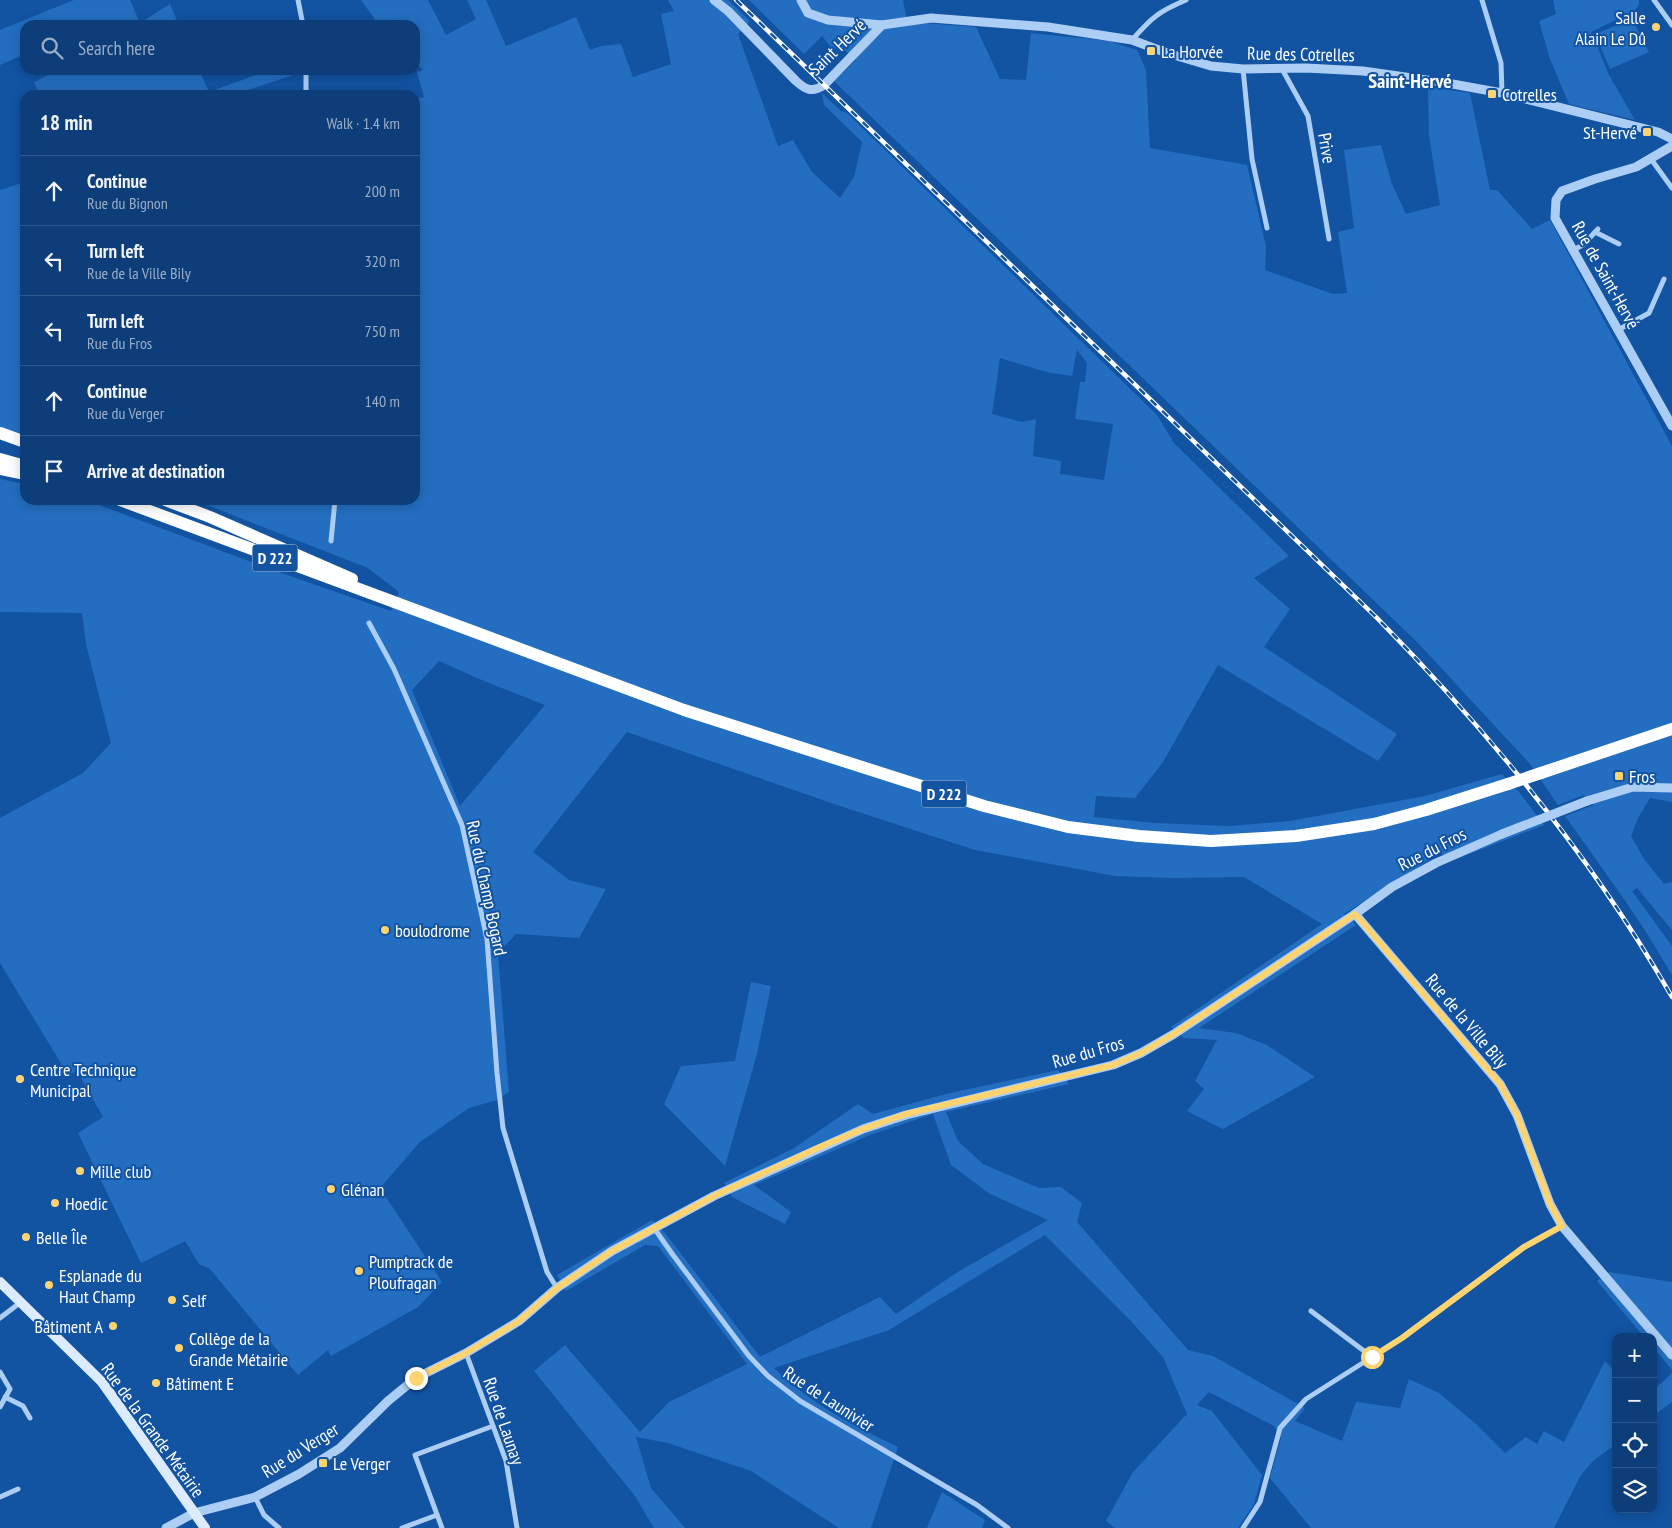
<!DOCTYPE html>
<html lang="en">
<head>
<meta charset="utf-8">
<style>
  :root { --surface:#0e3e7a; --page:#17457f; --text:#f1f3f6; --muted:#9baec7; --line:#2e578b }
  body { margin:0; font-family:"PT Sans Narrow",sans-serif; background:var(--page); color:var(--text) }
  .controls { position:absolute; right:15px; bottom:15px; display:grid; overflow:hidden; border-radius:10px; box-shadow:0 2px 12px #0003 }
  .controls button { width:45px; height:45px; display:grid; place-items:center; padding:0; border:0; border-bottom:1px solid var(--line); background:var(--surface); color:var(--text); font:25px sans-serif }
  .stop { position:absolute; width:15px; height:15px; margin:-11px; border:4px solid #ffd370; border-radius:50%; background:#fff }
  .stop.end { background:#ffd370; border-color:#fff; box-shadow:0 1px 5px #0008 }
  .list { margin:0; padding:0; list-style:none }
  h2 { display:flex; justify-content:space-between; align-items:center; height:65px; margin:0; padding:0 20px; font-size:21px }
  h2 small { font-size:16px; font-weight:400; color:var(--muted) }
  .list li { display:grid; grid-template-columns:32px 1fr auto; gap:15px; align-items:center; box-sizing:border-box; height:70px; padding:0 20px; border-top:1px solid var(--line) }
  .list b { display:block; font-size:19px; white-space:nowrap }
  .list p { margin:0; font-size:16px; white-space:nowrap; color:var(--muted) }
  .list em { font-size:16px; font-style:normal; color:var(--muted) }
  .icon { flex:none; width:28px; height:28px; fill:none; stroke:currentColor; stroke-width:2; stroke-linecap:round; stroke-linejoin:round }
  .map { position:relative; flex:none; width:1672px; height:1528px; overflow:hidden }
  .search { position:absolute; background:var(--surface); box-shadow:0 2px 12px #0003; left:20px; top:20px; width:400px; height:55px; display:flex; align-items:center; gap:12px; box-sizing:border-box; padding:0 18px; border-radius:15px; color:var(--muted); font-size:19px }
  .panel { position:absolute; background:var(--surface); box-shadow:0 2px 12px #0003; left:20px; top:90px; width:400px; height:415px; border-radius:15px }
  .map>svg:first-child { display:block }
</style>
</head>
<body>
<div class="map">
<svg width="1672" height="1528" viewBox="0 0 1672 1528">
  <rect width="100%" height="100%" fill="#1253a2"/>
  <!-- green -->
  <g fill="#246ec1" fill-rule="evenodd">
    <polygon points="74,0 130,0 140,23 170,4 179,25 25,25 25,54 0,65 0,30"/>
    <path d="M 361,0 L 428,0 L 446,35 L 476,19 L 467,0 L 486,0 L 506,46 L 576,17 L 590,50 L 601,46 L 621,44 L 633,77 L 671,64 L 661,14 L 674,11 L 668,0 L 728,0 L 750,21 L 738,34 L 778,146 L 793,140 L 812,172 L 840,198 L 854,177 L 862,142 L 824,105 L 822,93 L 841,111 L 847,113 L 1157,415 L 1174,443 L 1289,556 L 1254,578 L 1290,609 L 1264,647 L 1397,734 L 1378,761 L 1218,665 L 1163,762 L 1135,798 L 1096,796 L 1094,817 L 1155,823 L 1229,826 L 1290,821 L 1425,796 L 1502,774 L 1519,792 L 1544,825 L 1454,860 L 1440,853 L 1344,914 L 1356,925 L 1199,1028 L 1236,1033 L 1267,1045 L 1315,1077 L 1223,1129 L 1187,1111 L 1204,1089 L 1195,1081 L 1217,1040 L 1184,1038 L 1171,1027 L 1322,924 L 1244,877 L 1173,878 L 1115,876 L 975,850 L 840,806 L 627,732 L 533,852 L 569,880 L 606,889 L 579,938 L 516,934 L 498,953 L 509,1092 L 497,1100 L 469,1108 L 420,1142 L 380,1188 L 442,1282 L 418,1307 L 331,1356 L 328,1350 L 298,1375 L 210,1269 L 199,1264 L 185,1241 L 141,1263 L 78,1133 L 103,1117 L 77,1071 L 68,1075 L 0,963 L 0,818 L 83,773 L 111,743 L 86,644 L 82,613 L 0,612 L 0,479 L 25,484 L 25,500 L 86,500 L 267,568 L 391,611 L 399,592 L 368,568 L 194,500 L 415,500 L 415,99 L 424,97 L 417,72 L 423,70 L 415,62 L 415,25 L 379,25 ZM 1077,350 L 1087,363 L 1085,382 L 1080,382 L 1075,419 L 1113,424 L 1104,480 L 1060,474 L 1061,461 L 1033,456 L 1036,419 L 1022,422 L 992,414 L 1000,358 L 1046,372 L 1072,376 ZM 439,661 L 484,681 L 545,705 L 460,806 L 412,690 Z"/>
    <path d="M 749,0 L 903,0 L 908,25 L 923,23 L 976,27 L 1000,79 L 1026,80 L 1031,33 L 1109,41 L 1137,50 L 1146,70 L 1150,148 L 1247,165 L 1266,246 L 1265,270 L 1333,294 L 1347,293 L 1338,232 L 1354,228 L 1344,150 L 1381,145 L 1392,184 L 1406,214 L 1440,205 L 1429,136 L 1428,87 L 1470,93 L 1490,190 L 1497,190 L 1532,229 L 1550,220 L 1672,446 L 1672,802 L 1650,798 L 1638,818 L 1631,836 L 1644,859 L 1664,884 L 1672,882 L 1672,930 L 1637,888 L 1632,891 L 1672,946 L 1672,975 C 1640,919 1602,868 1565,816 L 1594,805 L 1584,795 L 1558,805 L 1530,764 L 1419,644 L 834,81 L 856,60 L 839,46 L 833,50 L 822,36 L 804,54 Z"/>
    <polygon points="1553,0 1639,0 1639,5 1634,11 1591,32 1609,75 1635,120 1569,104 1550,59 1539,21 1556,14"/>
    <polygon points="1632,19 1649,52 1610,69 1595,34"/>
    <polygon points="48,70 199,70 209,92 270,70 302,70 302,72 233,95 39,95 34,82 50,74"/>
    <polygon points="25,182 25,436 0,427 0,190"/>
    <polygon points="751,982 771,986 757,1054 725,1166 664,1104 681,1066 735,1061"/>
    <path d="M 1058,1070 L 1069,1084 L 946,1112 L 958,1141 L 983,1164 L 1039,1188 L 1061,1187 L 1082,1203 L 1077,1222 L 1188,1350 L 1213,1356 L 1305,1408 L 1295,1421 L 1342,1441 L 1356,1402 L 1400,1408 L 1409,1379 L 1439,1393 L 1476,1424 L 1505,1453 L 1526,1437 L 1537,1444 L 1544,1431 L 1564,1442 L 1605,1361 L 1616,1372 L 1616,1444 L 1593,1461 L 1581,1475 L 1554,1528 L 1311,1528 L 1270,1478 L 1281,1438 L 1274,1426 L 1209,1392 L 1197,1405 L 1212,1411 L 1262,1475 L 1254,1504 L 1238,1528 L 1115,1528 L 1106,1521 L 1133,1472 L 1187,1414 L 1163,1357 L 1129,1319 L 1045,1235 L 889,1330 L 774,1368 C 808,1402 854,1426 898,1447 L 871,1528 L 839,1528 L 751,1471 L 668,1443 L 636,1437 L 651,1488 L 685,1528 L 654,1528 L 635,1496 L 534,1371 L 565,1345 L 640,1432 L 669,1402 L 747,1364 L 658,1246 L 645,1245 L 566,1291 L 557,1275 L 652,1220 L 665,1233 L 760,1357 L 880,1297 L 896,1314 L 956,1273 L 1048,1220 L 990,1194 L 951,1165 L 933,1114 L 870,1135 L 754,1185 L 791,1212 L 785,1224 L 732,1197 L 724,1183 L 794,1148 L 858,1104 L 873,1114 L 950,1093 Z"/>
    <polygon points="1609,1272 1672,1282 1672,1370 1653,1347 1653,1337 1644,1337 1597,1281"/>
    <polygon points="1672,1373 1672,1402 1653,1416 1653,1391"/>
    <polygon points="942,1492 985,1520 982,1528 927,1528"/>
  </g>
  <g fill="none" stroke-linecap="round" stroke-linejoin="round">
    <!-- minor -->
    <g stroke="#accef5" stroke-width="5">
      <polyline points="298,0 303,25"/>
      <polyline points="1482,0 1501,63 1502,93"/>
      <polyline points="1654,0 1672,25"/>
      <path d="M 1132,40 C 1152,17 1158,12 1186,0"/>
      <polyline points="1243,69 1252,159 1267,228"/>
      <polyline points="1282,69 1308,116 1329,239"/>
      <polyline points="306,95 306,70"/>
      <polyline points="1651,159 1672,188"/>
      <polyline points="1595,232 1619,244"/>
      <polyline points="1573,250 1583,245 1598,229"/>
      <polyline points="1618,330 1649,313 1664,279"/>
      <polyline points="331,541 335,500"/>
      <polyline points="369,623 394,669 462,825 487,939 497,1073 503,1128 547,1272 557,1288"/>
      <polyline points="654,1228 673,1255 749,1356 768,1376 800,1401 977,1505 1008,1528"/>
      <polyline points="1311,1311 1372,1357"/>
      <polyline points="0,1318 21,1302"/>
      <polyline points="466,1353 506,1461 517,1528"/>
      <polyline points="0,1372 10,1389 0,1407"/>
      <polyline points="5,1397 23,1406 30,1418"/>
      <polyline points="0,1497 18,1489"/>
      <polyline points="255,1497 264,1515 279,1528"/>
      <polyline points="402,1528 437,1515"/>
      <polyline points="442,1528 415,1455 493,1426"/>
      <polyline points="1243,1528 1260,1502 1280,1428 1306,1399 1402,1338 1524,1247 1562,1226"/>
    </g>
    <!-- tertiary -->
    <g stroke="#accef5" stroke-width="9">
      <path d="M 714,0 L 728,11 L 796,81 C 806,90 812,93 824,85 L 882,25"/>
      <polyline points="801,0 808,13 828,20 882,25 931,18 1048,27 1132,40 1167,53 1211,66 1243,69 1306,68 1363,71 1447,83 1502,93 1658,132 1672,139"/>
      <polyline points="1672,146 1636,167 1595,179 1562,191 1556,200 1555,218 1672,426"/>
      <polyline points="1587,801 1633,787 1672,788"/>
      <polyline points="1355,914 1500,1084 1517,1115 1550,1204 1562,1226 1672,1355"/>
      <polyline points="166,1528 194,1513 255,1497 299,1474 340,1448 388,1401 416,1378 466,1353 519,1321 557,1288 612,1251 714,1196 863,1129 906,1115 1113,1065 1141,1053 1174,1034 1355,914 1392,887 1436,863 1502,834"/>
    </g>
    <!-- secondary -->
    <polyline stroke="#dcebfe" stroke-width="10" points="0,1282 102,1382 205,1528"/>
    <!-- trunk -->
    <g stroke="#fcfeff" stroke-width="12">
      <polyline points="0,433 25,442"/>
      <polyline points="0,459 25,466"/>
      <polyline points="0,469 25,474"/>
      <polyline points="120,500 684,710 984,806 1068,827 1139,836 1211,841 1296,836 1374,824 1426,810 1508,784"/>
      <polyline points="165,500 210,517 352,579"/>
      <polyline points="1541,773 1672,729"/>
    </g>
    <defs>
      <path id="rail" d="M 736,0 L 1377,618 C 1490,733 1592,857 1672,997"/>
    </defs>
    <!-- rail casing -->
    <use href="#rail" stroke="#fff" stroke-width="4.5"/>
    <!-- rail -->
    <use href="#rail" stroke="#1253a2" stroke-width="2.5" stroke-dasharray="8" stroke-linecap="butt"/>
    <!-- tertiary-bridge -->
    <polyline stroke="#accef5" stroke-width="9" points="1502,834 1587,801"/>
    <!-- trunk-bridge -->
    <polyline stroke="#fcfeff" stroke-width="12" points="1508,784 1541,773"/>
  </g>
  <g fill="none" stroke-linecap="round" stroke-linejoin="round">
    <!-- route -->
    <polyline stroke="#ffd370" stroke-width="6" points="416,1378 466,1353 519,1321 557,1288 612,1251 714,1196 820,1147 863,1129 906,1114 1113,1065 1141,1053 1174,1034 1355,914 1500,1084 1517,1115 1550,1204 1562,1226 1524,1247 1402,1338 1372,1357"/>
  </g>
  <!-- markers -->
  <g fill="#ffd370" stroke="#1253a2" stroke-width="2">
    <circle cx="1656" cy="27" r="5"/>
    <rect x="1146" y="46" width="10" height="10" rx="2.5"/>
    <rect x="1487" y="89" width="10" height="10" rx="2.5"/>
    <rect x="1642" y="127" width="10" height="10" rx="2.5"/>
    <rect x="1614" y="771" width="10" height="10" rx="2.5"/>
    <circle cx="385" cy="930" r="5"/>
    <circle cx="20" cy="1079" r="5"/>
    <circle cx="80" cy="1171" r="5"/>
    <circle cx="331" cy="1189" r="5"/>
    <circle cx="55" cy="1203" r="5"/>
    <circle cx="26" cy="1237" r="5"/>
    <circle cx="359" cy="1271" r="5"/>
    <circle cx="49" cy="1285" r="5"/>
    <circle cx="172" cy="1300" r="5"/>
    <circle cx="113" cy="1326" r="5"/>
    <circle cx="179" cy="1348" r="5"/>
    <circle cx="156" cy="1383" r="5"/>
    <rect x="318" y="1458" width="10" height="10" rx="2.5"/>
  </g>
  <g text-anchor="middle" dominant-baseline="central" stroke-width="4" stroke-linejoin="round" paint-order="stroke">
    <!-- shield labels -->
    <g fill="#1253a2" stroke="#b8cbe3" stroke-width="1">
      <rect x="252.5" y="544.5" width="45" height="27" rx="4"/>
      <rect x="921.5" y="780.5" width="45" height="27" rx="4"/>
    </g>
    <g font-size="16" font-weight="bold" fill="#fff">
      <text x="275" y="558">D 222</text>
      <text x="944" y="794">D 222</text>
    </g>
    <!-- poi labels -->
    <g font-size="18" fill="#fff" stroke="#1253a2" text-anchor="start">
      <text x="1646" y="17" text-anchor="end">Salle<tspan x="1646" dy="21">Alain Le Dû</tspan></text>
      <text x="1161" y="51">La Horvée</text>
      <text x="1502" y="94">Cotrelles</text>
      <text x="1637" y="132" text-anchor="end">St-Hervé</text>
      <text x="1629" y="776">Fros</text>
      <text x="395" y="930">boulodrome</text>
      <text x="30" y="1069">Centre Technique<tspan x="30" dy="21">Municipal</tspan></text>
      <text x="90" y="1171">Mille club</text>
      <text x="341" y="1189">Glénan</text>
      <text x="65" y="1203">Hoedic</text>
      <text x="36" y="1237">Belle Île</text>
      <text x="369" y="1261">Pumptrack de<tspan x="369" dy="21">Ploufragan</tspan></text>
      <text x="59" y="1275">Esplanade du<tspan x="59" dy="21">Haut Champ</tspan></text>
      <text x="182" y="1300">Self</text>
      <text x="103" y="1326" text-anchor="end">Bâtiment A</text>
      <text x="189" y="1338">Collège de la<tspan x="189" dy="21">Grande Métairie</tspan></text>
      <text x="166" y="1383">Bâtiment E</text>
      <text x="333" y="1463">Le Verger</text>
    </g>
    <!-- street labels -->
    <g font-size="18" fill="#fff" stroke="#1253a2">
      <text transform="translate(837 47) rotate(-44)">Saint Hervé</text>
      <text transform="translate(1301 54) rotate(1)">Rue des Cotrelles</text>
      <text transform="translate(1327 148) rotate(80)">Prive</text>
      <text transform="translate(1606 275) rotate(61)">Rue de Saint-Hervé</text>
      <text transform="translate(1432 849) rotate(-27)">Rue du Fros</text>
      <text transform="translate(487 888) rotate(78)">Rue du Champ Bogard</text>
      <text transform="translate(1467 1021) rotate(50)">Rue de la Ville Bily</text>
      <text transform="translate(1088 1052) rotate(-16)">Rue du Fros</text>
      <text transform="translate(829 1399) rotate(33)">Rue de Launivier</text>
      <text transform="translate(504 1421) rotate(71)">Rue de Launay</text>
      <text transform="translate(153 1430) rotate(54)">Rue de la Grande Métairie</text>
      <text transform="translate(300 1450) rotate(-32)">Rue du Verger</text>
    </g>
    <!-- quarter labels -->
    <g font-size="20" font-weight="bold" fill="#fff" stroke="#1253a2">
      <text x="1410" y="81">Saint-Hervé</text>
    </g>
  </g>
</svg>
<div class="controls">
<button>+</button>
<button>−</button>
<button><svg class="icon" aria-label="locate" viewBox="0 0 24 24"><circle cx="12" cy="12" r="6"/><path d="M12 2v4M12 18v4M2 12h4M18 12h4"/></svg></button>
<button><svg class="icon" aria-label="layers" viewBox="0 0 24 24"><path d="M12 4l9 5-9 5-9-5zM3 14l9 5 9-5"/></svg></button>
</div>
<div class="stop" style="left:1372px;top:1357px"></div>
<div class="stop end" style="left:416px;top:1378px"></div>
<div class="search"><svg class="icon" aria-label="search" viewBox="0 0 24 24"><circle cx="10" cy="10" r="6"/><path d="M15 15l6 6"/></svg>Search here</div>
<section class="panel">
<h2>18 min<small>Walk · 1.4 km</small></h2>
<ul class="list">
<li><svg class="icon" aria-label="ahead" viewBox="0 0 24 24"><path d="M12 20V5M6 11l6-6 6 6"/></svg><div><b>Continue</b><p>Rue du Bignon</p></div><em>200 m</em></li>
<li><svg class="icon" aria-label="left" viewBox="0 0 24 24"><path d="M17 20v-9H6M10 6l-5 5 5 5"/></svg><div><b>Turn left</b><p>Rue de la Ville Bily</p></div><em>320 m</em></li>
<li><svg class="icon" aria-label="left" viewBox="0 0 24 24"><path d="M17 20v-9H6M10 6l-5 5 5 5"/></svg><div><b>Turn left</b><p>Rue du Fros</p></div><em>750 m</em></li>
<li><svg class="icon" aria-label="ahead" viewBox="0 0 24 24"><path d="M12 20V5M6 11l6-6 6 6"/></svg><div><b>Continue</b><p>Rue du Verger</p></div><em>140 m</em></li>
<li><svg class="icon" aria-label="arrive" viewBox="0 0 24 24"><path d="M6 21V4h12l-3 4 3 4H6"/></svg><div><b>Arrive at destination</b></div></li>
</ul>
</section>
</div>
</body>
</html>
